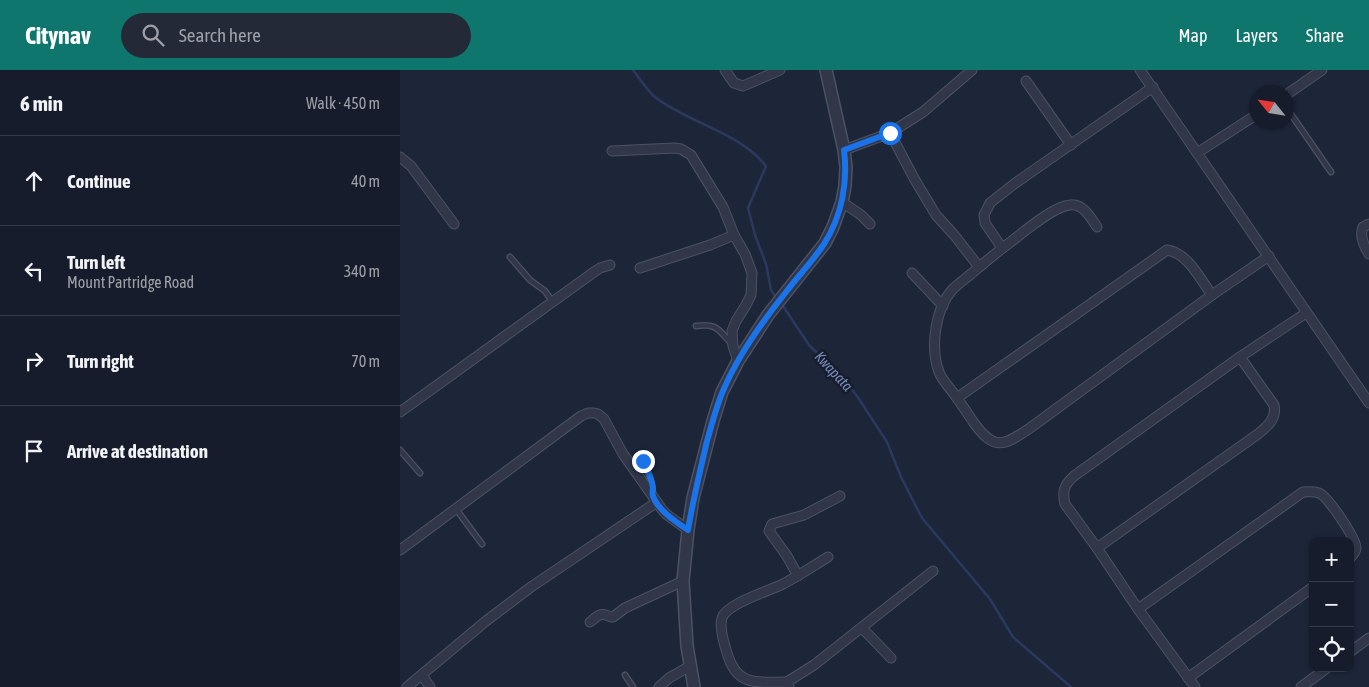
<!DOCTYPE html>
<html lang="en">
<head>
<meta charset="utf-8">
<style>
  :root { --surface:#161c2b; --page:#232937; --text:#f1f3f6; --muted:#9ea1a9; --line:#353a47; --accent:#0f766e }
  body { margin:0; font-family:"Asap Condensed",sans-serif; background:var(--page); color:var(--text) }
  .controls { position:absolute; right:15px; bottom:15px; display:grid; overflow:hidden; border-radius:10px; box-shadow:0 1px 4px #0004 }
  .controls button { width:45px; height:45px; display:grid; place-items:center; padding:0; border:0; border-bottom:1px solid var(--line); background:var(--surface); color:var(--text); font:25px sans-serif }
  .compass { position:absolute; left:849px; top:15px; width:45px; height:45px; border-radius:50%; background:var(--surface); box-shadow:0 1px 4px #0004; rotate:300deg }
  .stop { position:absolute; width:15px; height:15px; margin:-11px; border:4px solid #1a73e8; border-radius:50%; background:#fff }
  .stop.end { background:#1a73e8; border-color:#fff; box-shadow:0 1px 5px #0008 }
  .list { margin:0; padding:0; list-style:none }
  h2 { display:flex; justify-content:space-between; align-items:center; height:65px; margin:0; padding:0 20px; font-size:21px }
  h2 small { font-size:16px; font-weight:400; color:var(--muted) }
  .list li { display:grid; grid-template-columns:32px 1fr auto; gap:15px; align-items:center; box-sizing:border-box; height:90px; padding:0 20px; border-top:1px solid var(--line) }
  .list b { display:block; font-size:19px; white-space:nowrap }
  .list p { margin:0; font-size:16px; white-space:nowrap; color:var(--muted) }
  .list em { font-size:16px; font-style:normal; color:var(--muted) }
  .icon { flex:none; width:28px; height:28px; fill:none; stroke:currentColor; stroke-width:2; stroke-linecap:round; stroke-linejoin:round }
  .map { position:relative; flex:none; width:969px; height:617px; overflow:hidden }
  header { display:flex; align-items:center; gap:30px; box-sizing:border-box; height:70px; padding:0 25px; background:var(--accent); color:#fff }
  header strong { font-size:24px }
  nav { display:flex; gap:28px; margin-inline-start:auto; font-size:18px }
  .search { width:350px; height:45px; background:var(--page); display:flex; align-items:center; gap:12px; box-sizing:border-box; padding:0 18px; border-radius:28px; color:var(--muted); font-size:19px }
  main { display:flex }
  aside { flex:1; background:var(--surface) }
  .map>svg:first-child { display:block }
</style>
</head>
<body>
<header>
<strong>Citynav</strong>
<div class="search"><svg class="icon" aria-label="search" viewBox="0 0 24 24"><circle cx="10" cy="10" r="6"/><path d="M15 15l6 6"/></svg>Search here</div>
<nav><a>Map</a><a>Layers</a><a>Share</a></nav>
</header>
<main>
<aside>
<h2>6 min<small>Walk · 450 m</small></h2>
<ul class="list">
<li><svg class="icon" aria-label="ahead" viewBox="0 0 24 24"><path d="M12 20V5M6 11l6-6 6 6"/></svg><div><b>Continue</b></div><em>40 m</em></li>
<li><svg class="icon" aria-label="left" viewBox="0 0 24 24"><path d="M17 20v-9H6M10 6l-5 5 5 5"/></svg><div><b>Turn left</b><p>Mount Partridge Road</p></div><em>340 m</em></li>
<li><svg class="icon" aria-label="right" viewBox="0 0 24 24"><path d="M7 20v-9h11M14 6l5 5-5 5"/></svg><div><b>Turn right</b></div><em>70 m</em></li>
<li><svg class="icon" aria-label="arrive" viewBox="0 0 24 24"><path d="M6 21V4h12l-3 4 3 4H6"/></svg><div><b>Arrive at destination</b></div></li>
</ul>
</aside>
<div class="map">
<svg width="969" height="617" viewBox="0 0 969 617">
  <rect width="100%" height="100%" fill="#1d2539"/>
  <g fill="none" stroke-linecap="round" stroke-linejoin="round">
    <!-- stream -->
    <g stroke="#2c395e" stroke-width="2.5">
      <path d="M 233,0 C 240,9 247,20 255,27 C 288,53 339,62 366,96 L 348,138 L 355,165 L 366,194 L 371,220 L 377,229"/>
      <polyline points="381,233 409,275 445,310 459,329 487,372 501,407 522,448 590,529 613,567 671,617"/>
    </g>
    <defs>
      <g id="service">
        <polyline points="886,37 931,102"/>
        <polyline points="110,187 130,210 145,221 152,231"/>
        <path d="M 296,256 C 318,253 318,260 333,275"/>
        <polyline points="0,380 20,403"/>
        <path d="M 243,391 C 248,402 253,412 253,425"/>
        <polyline points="56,439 82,474"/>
        <polyline points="225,605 233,617"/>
      </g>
      <g id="minor">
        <polyline points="325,0 334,13 343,16 380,0"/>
        <polyline points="740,0 969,333"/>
        <polyline points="626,11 671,75"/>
        <polyline points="886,25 922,0"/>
        <polyline points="490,63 515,110 536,145 555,166 579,197"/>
        <polyline points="444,80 490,63 523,42 572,0"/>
        <polyline points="212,81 274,78 281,79 291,85 323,137 334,165 345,184 352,203 351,225 346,235 336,251 332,261 333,276 338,291"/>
        <polyline points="797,83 856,45"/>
        <polyline points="0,87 11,96 54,154"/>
        <polyline points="442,132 461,145 470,154"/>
        <path d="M 969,154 L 963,157 C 959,166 964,176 969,184"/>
        <path d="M 697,157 C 691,148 683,133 670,135 C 654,136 625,161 612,171 C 598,181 584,193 571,204 C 565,209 558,214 553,219 C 535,238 530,278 539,302 C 542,310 549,317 554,324 C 561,333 567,343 574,353 C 594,381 604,376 630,358 L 812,225 L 869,186"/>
        <polyline points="602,178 585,153 584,145 590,133 614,114 753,17"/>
        <polyline points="240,198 310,175 334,165"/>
        <polyline points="512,203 543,236"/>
        <path d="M 557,328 L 767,180 C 788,183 800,209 812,225"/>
        <polyline points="0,342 194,202 200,198 210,195"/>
        <path d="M 697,478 L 858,364 C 868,356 877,348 874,335 L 840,287"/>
        <polyline points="0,480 181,346 188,343 194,343 198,344 204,349 223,384 261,438 266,444 288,460"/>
        <polyline points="398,506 387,486 369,461 372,454 404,445 440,426"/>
        <path d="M 738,539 L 903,422 C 909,422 913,421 919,423 C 928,427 956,468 956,478 C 956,482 953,485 950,488"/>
        <path d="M 190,552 C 199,545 200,542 211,547 L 213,547 L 225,538 L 283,511"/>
        <polyline points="462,558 491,588"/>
        <polyline points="950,582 969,568"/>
        <polyline points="22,605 30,617"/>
        <polyline points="788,608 913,517"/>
        <polyline points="387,612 414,595 533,501"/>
        <polyline points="7,617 86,551 131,517 257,432"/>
        <polyline points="259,617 269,608 290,596"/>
        <path d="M 389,617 L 387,612 C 358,612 338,617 328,586 C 325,577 319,557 322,548 C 326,534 368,521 381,515 C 397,507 413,496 428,487"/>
        <path d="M 795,617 L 738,539 L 697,478 L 665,434 C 662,421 664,415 674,406 L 840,287 L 906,243"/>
        <polyline points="901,617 927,598"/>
      </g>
      <polyline id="tertiary" points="294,617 287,576 283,511 288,460 293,428 313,351 322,322 338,291 368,245 425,173 433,157 442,132 445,116 446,97 444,80 426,0"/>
    </defs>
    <!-- service casing -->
    <use href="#service" stroke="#4c5264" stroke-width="7"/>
    <!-- minor casing -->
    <use href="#minor" stroke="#4c5264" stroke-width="11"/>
    <!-- tertiary casing -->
    <use href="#tertiary" stroke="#4c5264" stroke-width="14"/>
    <!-- service -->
    <use href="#service" stroke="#313749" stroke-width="4.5"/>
    <!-- minor -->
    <use href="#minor" stroke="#313749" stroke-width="9"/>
    <!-- tertiary -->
    <use href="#tertiary" stroke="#313749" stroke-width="11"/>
  </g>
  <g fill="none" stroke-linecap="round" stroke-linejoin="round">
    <!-- route -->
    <path stroke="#1a73e8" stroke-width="6" d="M 243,391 C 247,399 252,409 253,418 C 253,421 252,423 253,426 C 257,439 277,453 288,460 C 293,430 300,401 307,371 C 312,354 316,337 323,321 C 338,285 362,252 386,222 C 398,206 413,191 424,174 C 442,146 448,112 444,80 L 490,63"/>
  </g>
  <g text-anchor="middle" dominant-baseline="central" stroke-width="5" stroke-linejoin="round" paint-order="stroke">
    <!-- water labels -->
    <g font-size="15" font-style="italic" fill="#7889b7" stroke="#171d2d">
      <text transform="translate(434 301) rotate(47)">Kwapata</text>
    </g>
  </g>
</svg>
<div class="controls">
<button>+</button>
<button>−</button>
<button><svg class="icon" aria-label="locate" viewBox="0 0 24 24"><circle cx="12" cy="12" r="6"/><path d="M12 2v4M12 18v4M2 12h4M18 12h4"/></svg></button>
</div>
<svg class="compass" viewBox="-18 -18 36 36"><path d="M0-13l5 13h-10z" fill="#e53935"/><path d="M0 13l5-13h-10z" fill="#9ea1a9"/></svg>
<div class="stop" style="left:490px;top:63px"></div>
<div class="stop end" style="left:243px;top:391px"></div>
</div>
</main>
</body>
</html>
